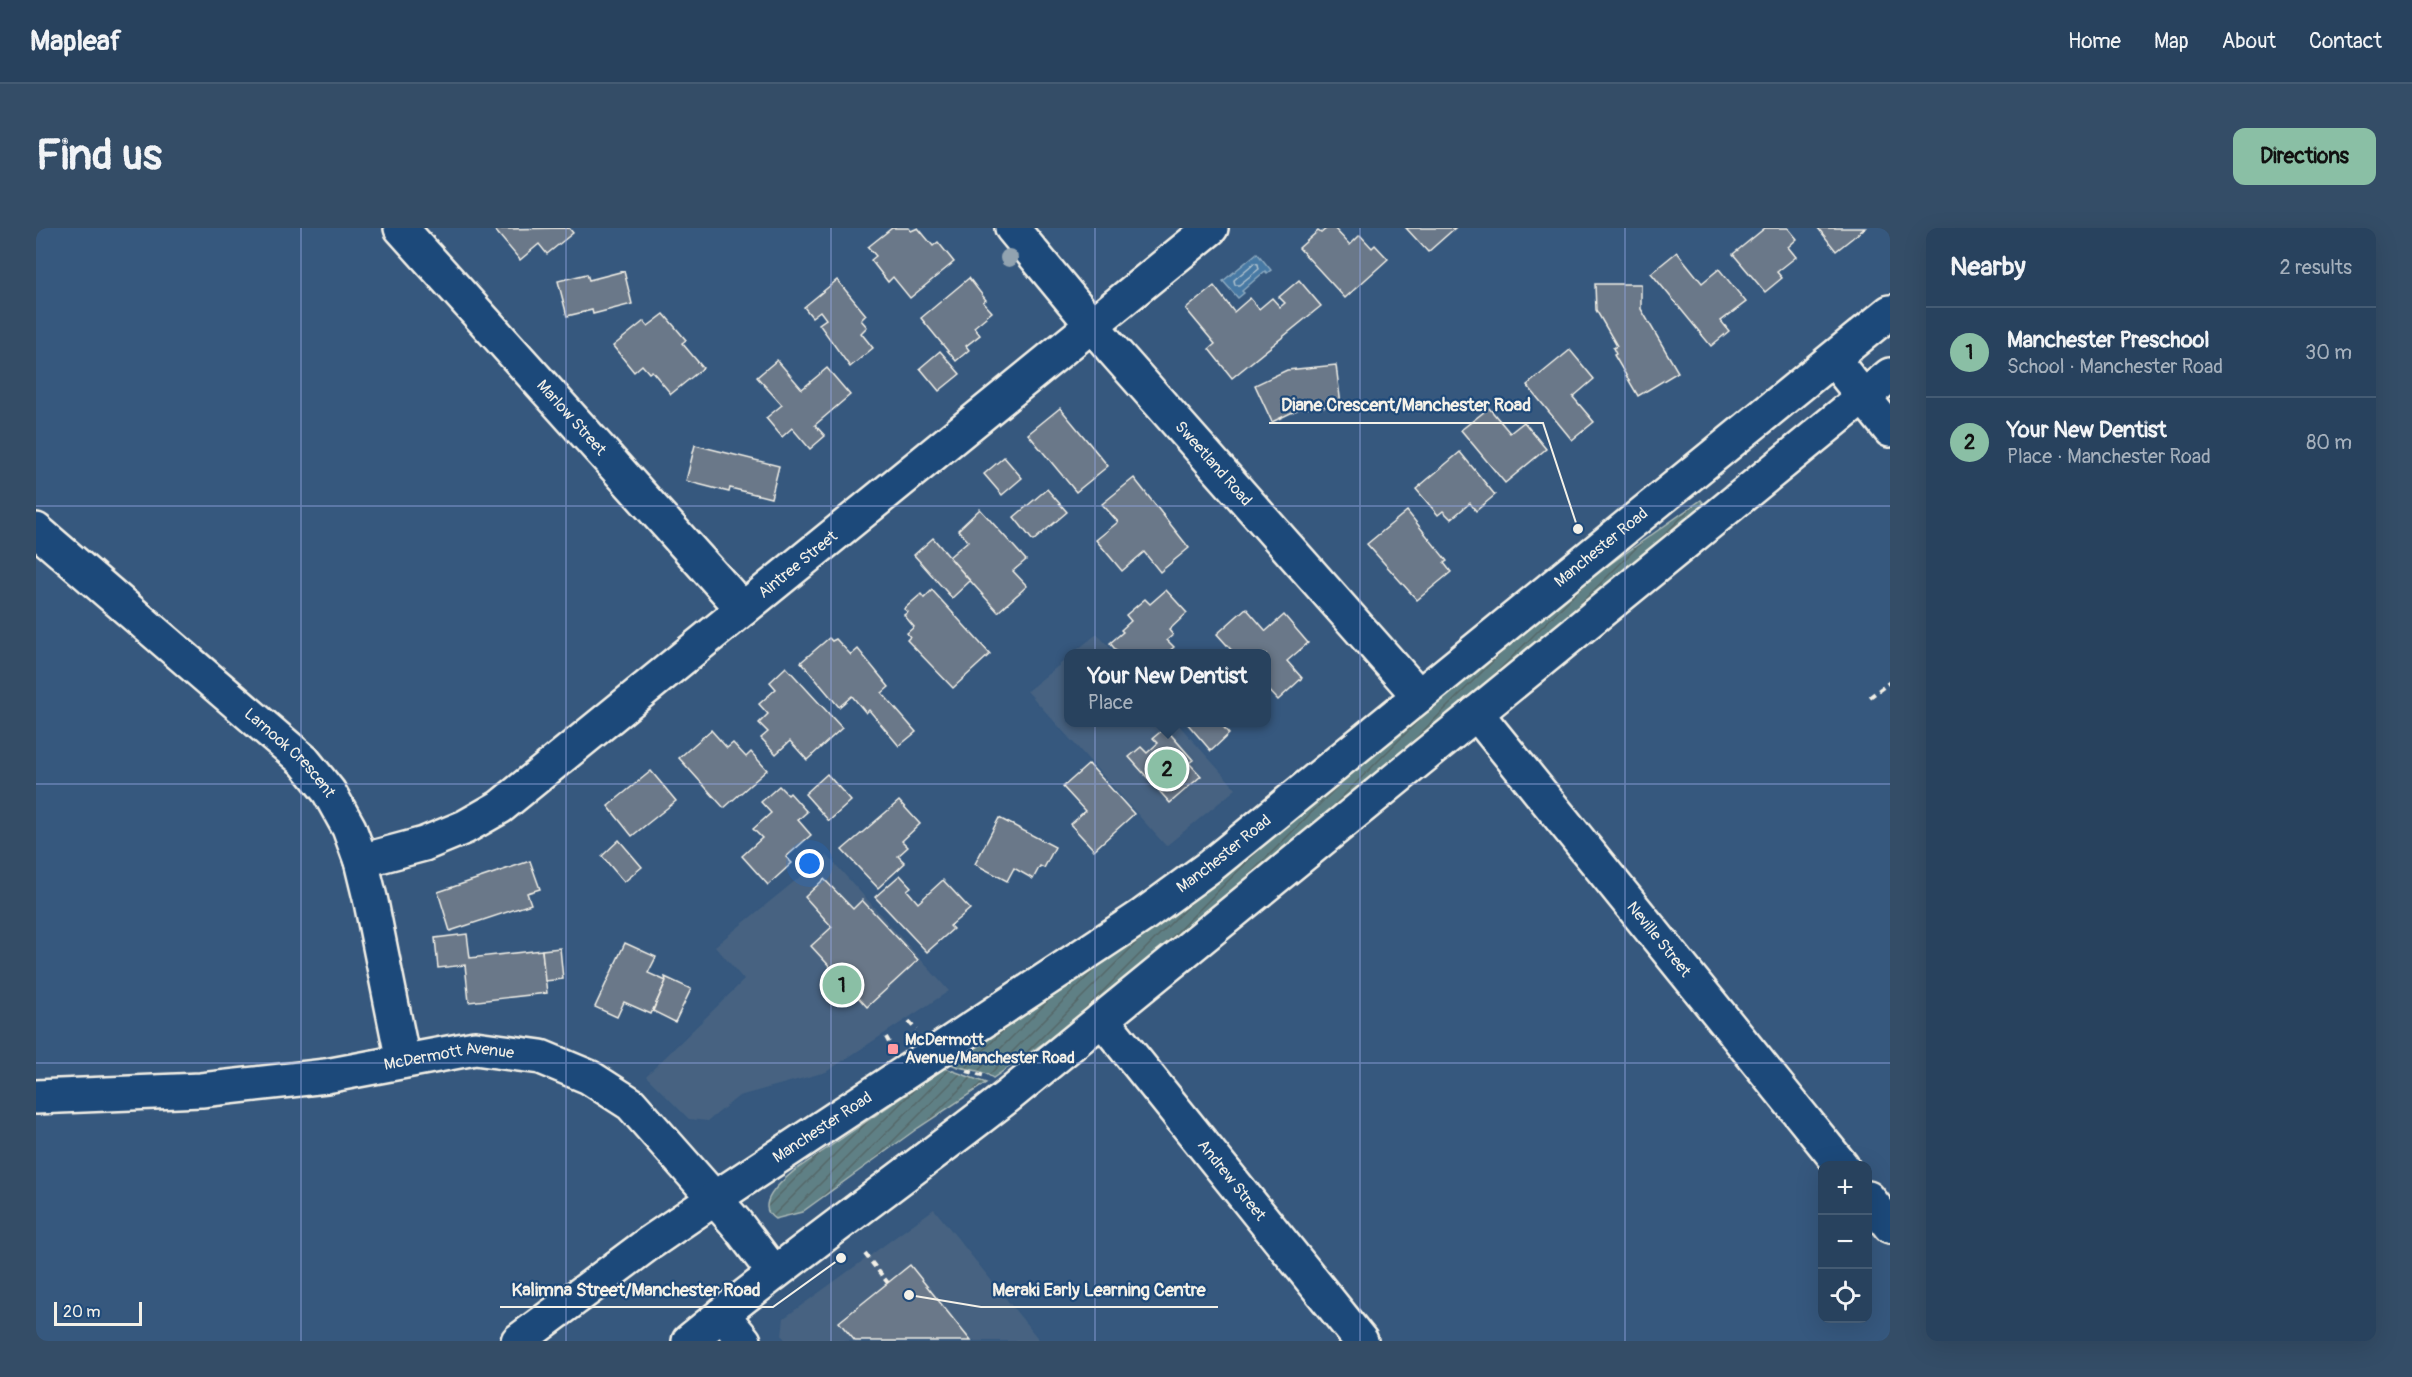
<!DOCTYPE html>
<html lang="en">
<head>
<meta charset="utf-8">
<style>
  :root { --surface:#28425e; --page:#344d67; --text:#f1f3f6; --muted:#a5b0bc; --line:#445b73; --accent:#8abfa5 }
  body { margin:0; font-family:Pangolin,sans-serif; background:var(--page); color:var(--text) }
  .controls { position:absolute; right:18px; bottom:18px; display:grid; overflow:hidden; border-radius:12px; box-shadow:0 6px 24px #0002 }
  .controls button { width:54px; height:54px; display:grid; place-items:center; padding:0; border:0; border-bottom:2px solid var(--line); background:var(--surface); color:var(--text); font:30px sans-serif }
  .scale { position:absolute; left:18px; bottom:15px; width:88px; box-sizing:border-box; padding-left:6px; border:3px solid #f4f1e8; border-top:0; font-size:16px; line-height:21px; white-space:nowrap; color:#f4f1e8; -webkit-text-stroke:4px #1f4a7a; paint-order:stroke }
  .you { position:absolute; left:774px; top:636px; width:21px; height:21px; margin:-15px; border:4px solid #fff; border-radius:50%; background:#1a73e8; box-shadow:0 0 0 9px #1a73e833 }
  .badge { display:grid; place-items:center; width:39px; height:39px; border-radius:50%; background:var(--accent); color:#111; font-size:20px; font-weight:700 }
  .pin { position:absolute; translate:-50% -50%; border:3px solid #fff; box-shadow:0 2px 6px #0006 }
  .popup { position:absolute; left:1028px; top:421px; width:207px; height:78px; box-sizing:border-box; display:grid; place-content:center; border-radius:12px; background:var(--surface); filter:drop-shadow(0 2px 4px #0005); font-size:20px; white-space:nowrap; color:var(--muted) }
  .popup b { font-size:22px; color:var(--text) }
  .popup::after { content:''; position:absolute; left:50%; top:100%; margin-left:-12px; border:12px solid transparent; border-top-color:var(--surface) }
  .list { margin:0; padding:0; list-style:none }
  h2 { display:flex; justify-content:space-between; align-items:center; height:78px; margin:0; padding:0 24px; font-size:26px }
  h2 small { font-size:20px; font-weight:400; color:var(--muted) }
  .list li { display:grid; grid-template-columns:39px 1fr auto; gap:18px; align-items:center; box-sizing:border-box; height:90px; padding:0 24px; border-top:2px solid var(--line) }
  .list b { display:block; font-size:22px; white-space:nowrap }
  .list p { margin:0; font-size:20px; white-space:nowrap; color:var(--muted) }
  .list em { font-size:20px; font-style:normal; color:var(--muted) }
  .icon { flex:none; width:33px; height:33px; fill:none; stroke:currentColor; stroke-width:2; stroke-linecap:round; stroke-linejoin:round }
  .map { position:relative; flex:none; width:1854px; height:1113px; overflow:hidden; border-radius:12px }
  header { display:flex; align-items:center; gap:36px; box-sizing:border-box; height:84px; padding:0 30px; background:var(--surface); border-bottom:2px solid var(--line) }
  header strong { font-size:28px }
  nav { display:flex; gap:33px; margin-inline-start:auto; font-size:21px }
  .intro { display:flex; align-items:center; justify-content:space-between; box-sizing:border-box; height:144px; padding:0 36px }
  h1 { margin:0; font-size:42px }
  .button { padding:15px 27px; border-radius:12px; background:var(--accent); color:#111; font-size:21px; font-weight:700 }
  main { display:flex; gap:36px; padding:0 36px }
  aside { flex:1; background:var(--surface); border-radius:12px; box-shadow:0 6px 24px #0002 }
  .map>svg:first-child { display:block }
</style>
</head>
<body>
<header>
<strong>Mapleaf</strong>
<nav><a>Home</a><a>Map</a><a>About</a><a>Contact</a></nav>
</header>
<div class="intro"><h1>Find us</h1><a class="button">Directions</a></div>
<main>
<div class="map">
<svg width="1854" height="1113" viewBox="0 0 1854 1113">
  <defs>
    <pattern id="garden-furrows" width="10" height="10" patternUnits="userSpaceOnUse" patternTransform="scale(1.5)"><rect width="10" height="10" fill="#5f8085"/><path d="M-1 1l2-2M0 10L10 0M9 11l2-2" fill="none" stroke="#556769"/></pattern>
  </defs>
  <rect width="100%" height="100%" fill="#36587e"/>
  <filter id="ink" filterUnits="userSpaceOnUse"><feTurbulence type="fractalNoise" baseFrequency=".0167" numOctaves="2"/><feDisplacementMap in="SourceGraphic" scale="12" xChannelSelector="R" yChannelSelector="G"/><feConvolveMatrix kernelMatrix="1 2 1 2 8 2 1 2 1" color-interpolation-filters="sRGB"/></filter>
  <g filter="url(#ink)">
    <!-- built -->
    <g fill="#466281">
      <polygon points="1061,406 1079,425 1037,425"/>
      <polygon points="1032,430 1032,494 1141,495 1200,561 1130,618 991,463"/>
      <polygon points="791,627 913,763 790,844 703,868 672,893 653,891 610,848 708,752 679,718"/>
      <polygon points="898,981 1004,1113 750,1113 746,1108 748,1090"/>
    </g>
    <!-- garden -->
    <g fill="url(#garden-furrows)" stroke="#aab8b6" stroke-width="1.5">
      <path d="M 1665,272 L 1671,279 L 1051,785 L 957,850 C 944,840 929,843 915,836 L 1075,730 L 1141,683 L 1204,635 L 1550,353 Z"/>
      <path d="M 909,840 L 950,855 L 882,900 L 766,984 L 739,991 C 717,977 746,953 758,943 Z"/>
    </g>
    <!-- water -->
    <polygon fill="#4779a4" stroke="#8ca9bf" stroke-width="1.5" points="1221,25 1235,42 1231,45 1229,43 1206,63 1208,65 1202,70 1187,53"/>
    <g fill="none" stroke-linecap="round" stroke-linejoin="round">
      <!-- shore -->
      <polygon stroke="#afc1cd" stroke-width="1.5" points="1218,35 1222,36 1223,41 1203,57 1199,57 1198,52"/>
    </g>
    <!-- building -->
    <g fill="#6a7889" stroke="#f4f1e8" stroke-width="1.5">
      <polygon points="533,0 537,5 511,26 503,16 484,32 458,1"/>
      <polygon points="856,0 873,0 875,3 882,0 897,18 902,14 918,34 874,70 857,49 852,54 835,32 840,28 832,19"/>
      <polygon points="1291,0 1298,0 1314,17 1324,7 1336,20 1339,17 1352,31 1309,70 1263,20 1282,3 1285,5"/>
      <polygon points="1370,0 1419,0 1392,24"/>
      <polygon points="1729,0 1752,0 1761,11 1752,19 1760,29 1741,44 1746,50 1729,64 1697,26"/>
      <polygon points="1782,0 1829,0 1800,23"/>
      <polygon points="1641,24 1666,55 1683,41 1710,74 1685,93 1693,103 1675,118 1615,45"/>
      <polygon points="588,43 596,76 557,86 556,82 531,88 522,53 551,46 553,52"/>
      <polygon points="933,50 950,72 947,74 956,84 938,99 944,107 930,118 933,122 920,133 885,90"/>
      <polygon points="801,52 830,87 825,92 831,99 825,105 837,120 814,139 783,96 790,91 784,83 776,89 768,79"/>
      <polygon points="1263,52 1285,78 1196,150 1173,121 1179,116 1150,81 1178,58 1198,84 1214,70 1223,81 1236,70 1244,79 1249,75 1243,69"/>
      <polygon points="1559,56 1605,56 1605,81 1642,144 1602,168 1578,127 1580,126 1577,120 1581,118 1560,82"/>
      <polygon points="628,86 650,112 646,115 667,140 635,166 616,143 613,145 606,137 598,144 577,118 608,93 612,98"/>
      <polygon points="1534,122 1558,151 1537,169 1558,194 1536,212 1491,157"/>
      <polygon points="904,123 924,146 903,163 884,140"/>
      <polygon points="741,132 766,161 791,140 814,167 779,197 789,208 774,221 756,200 746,209 730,190 746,177 721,149"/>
      <polygon points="1300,137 1305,177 1263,181 1236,194 1219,157 1251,142"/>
      <polygon points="1024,180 1072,238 1040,264 992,206"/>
      <polygon points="1453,180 1474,205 1488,194 1510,221 1469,255 1425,202"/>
      <polygon points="659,217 743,238 735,270 694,260 693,264 650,253"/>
      <polygon points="1424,224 1459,267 1440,283 1434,275 1415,291 1407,283 1402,287 1380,261"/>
      <polygon points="968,229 986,250 966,267 948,246"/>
      <polygon points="1098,250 1153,320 1124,344 1108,324 1086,343 1060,312 1082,294 1066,276"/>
      <polygon points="1011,261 1031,284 997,313 978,289"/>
      <polygon points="944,281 990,332 977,343 991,358 962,384 913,329 932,313 922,302"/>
      <polygon points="1371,283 1411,333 1408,335 1415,344 1381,372 1331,316"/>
      <polygon points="897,310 934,353 916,370 878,327"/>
      <polygon points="896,362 954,426 917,460 871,412 874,409 871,405 878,399 868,387 872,384 868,381 885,366 888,370"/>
      <polygon points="1130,362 1151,385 1133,402 1137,407 1131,412 1138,419 1130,426 1083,426 1074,415 1087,404 1085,402 1095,393 1090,387 1109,371 1114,376"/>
      <polygon points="1210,380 1230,403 1248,387 1272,415 1251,433 1266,450 1242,472 1230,459 1230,426 1199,426 1181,406"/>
      <polygon points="793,410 796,413 800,411 815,427 822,421 853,459 846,465 880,504 863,518 833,482 830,485 816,468 803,479 765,434"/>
      <polygon points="750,439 806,500 771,532 754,513 740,526 725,510 732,504 723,495 732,486 723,476 740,461 734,454"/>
      <polygon points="1150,494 1186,494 1185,496 1193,506 1175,523"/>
      <polygon points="1129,500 1157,532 1153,535 1165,548 1134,575 1093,529 1105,519 1111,525 1122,515 1117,510"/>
      <polygon points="675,502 691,520 697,515 710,529 715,524 731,542 688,580 643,530"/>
      <polygon points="1053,536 1098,586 1058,622 1034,596 1049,583 1027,559"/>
      <polygon points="615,543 640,573 596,608 572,578"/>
      <polygon points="791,546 815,573 793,593 769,566"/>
      <polygon points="743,558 752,567 754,565 771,584 762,592 775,607 750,629 756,635 732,657 706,628 726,610 717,601 735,585 725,574"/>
      <polygon points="863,573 884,596 866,613 872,619 862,628 869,635 842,660 806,622"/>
      <polygon points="963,590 1019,619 1008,640 1004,638 997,651 978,640 971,653 939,636"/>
      <polygon points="583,612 606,639 588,654 566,628"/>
      <polygon points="494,633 504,661 491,665 495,676 414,703 402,664"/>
      <polygon points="864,647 875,659 871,662 882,675 907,652 934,681 914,698 917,701 891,724 839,669"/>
      <polygon points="788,651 817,681 826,672 882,732 831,779 775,718 796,699 769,669"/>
      <polygon points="431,706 434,730 506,722 511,765 433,774 429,737 402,740 399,710"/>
      <polygon points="589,715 620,729 612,745 630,753 615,786 588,774 581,789 559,779"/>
      <polygon points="524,720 527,751 509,753 506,722"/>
      <polygon points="629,749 655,761 639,794 617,783 630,753"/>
      <polygon points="874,1037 926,1102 935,1113 819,1113 803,1094"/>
    </g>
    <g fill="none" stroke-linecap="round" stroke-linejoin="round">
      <defs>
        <g id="minor">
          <path id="s1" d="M 365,0 L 707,381"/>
          <path id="s2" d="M 976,0 L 1076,121 L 1383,468"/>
          <polyline points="1797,131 1854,202"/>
          <path id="s3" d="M 0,302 L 268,533 L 293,564 L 313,600 L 325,633 L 335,674 L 367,833"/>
          <path id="s4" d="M 1440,485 L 1806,938"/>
          <path id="s5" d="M 325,633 L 388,616 L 429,599 L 464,579 L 1175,0"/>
          <path id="s6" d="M 1066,791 L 1325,1113"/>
          <path id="s7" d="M 0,869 L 165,862 L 290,848 L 439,820 L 505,829 L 553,849 L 595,876 L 700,995 L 738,1045"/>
          <polyline points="1832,970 1854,998"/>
          <polyline points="686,1086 708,1113"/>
        </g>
        <g id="secondary">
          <path id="s8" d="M 482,1113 L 612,1016 L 678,971 L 1106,688 L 1173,639 L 1854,84"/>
          <path d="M 653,1113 C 756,1028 866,951 972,868 L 1854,147"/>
        </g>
      </defs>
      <!-- minor casing -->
      <use href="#minor" stroke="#f4f1e8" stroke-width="38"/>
      <!-- secondary casing -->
      <use href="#secondary" stroke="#f4f1e8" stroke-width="38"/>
      <!-- path -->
      <g stroke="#f4f1e8" stroke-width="4" stroke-dasharray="6 4.5" stroke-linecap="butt">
        <polyline points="1834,469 1854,454"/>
        <polyline points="873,794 880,802"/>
        <polyline points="850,809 855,818"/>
        <polyline points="931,843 949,848"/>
        <polyline points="829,1026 852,1055"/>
      </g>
      <!-- minor -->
      <use href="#minor" stroke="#1f4a7a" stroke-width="33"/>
      <!-- secondary -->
      <use href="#secondary" stroke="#1f4a7a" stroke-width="33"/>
    </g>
    <!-- trees -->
    <circle fill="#92a3b0" cx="973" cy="30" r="9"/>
  </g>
  <!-- grid -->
  <path fill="none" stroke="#93a8e1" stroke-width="1.5" stroke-opacity="0.55" d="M 265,0 L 265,1113M 530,0 L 530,1113M 795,0 L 795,1113M 1059,0 L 1059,1113M 1324,0 L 1324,1113M 1589,0 L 1589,1113M 0,278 L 1854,278M 0,556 L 1854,556M 0,835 L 1854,835"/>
  <!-- markers -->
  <rect fill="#ff9aa2" stroke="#1f4a7a" stroke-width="2" x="851" y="815" width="12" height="12" rx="3"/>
  <g text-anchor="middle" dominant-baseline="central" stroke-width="4.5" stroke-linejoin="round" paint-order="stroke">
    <!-- street labels -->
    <g font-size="16" fill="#f4f1e8" stroke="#1f4a7a">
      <text stroke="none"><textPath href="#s1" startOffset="255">Marlow Street</textPath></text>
      <text stroke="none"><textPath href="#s2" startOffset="310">Sweetland Road</textPath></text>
      <text stroke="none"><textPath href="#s8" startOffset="1344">Manchester Road</textPath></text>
      <text stroke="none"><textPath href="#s5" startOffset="534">Aintree Street</textPath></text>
      <text stroke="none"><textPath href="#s3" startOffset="338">Larnook Crescent</textPath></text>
      <text stroke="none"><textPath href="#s8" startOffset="858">Manchester Road</textPath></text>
      <text stroke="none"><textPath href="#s4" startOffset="291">Neville Street</textPath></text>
      <text stroke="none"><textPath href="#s7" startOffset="416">McDermott Avenue</textPath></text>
      <text stroke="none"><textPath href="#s8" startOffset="372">Manchester Road</textPath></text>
      <text stroke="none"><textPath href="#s6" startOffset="207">Andrew Street</textPath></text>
    </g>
    <!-- poi labels -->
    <g font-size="16" font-weight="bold" fill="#f4f1e8" stroke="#1f4a7a" text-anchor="start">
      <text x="869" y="812">McDermott<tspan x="869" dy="18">Avenue/Manchester Road</tspan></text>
    </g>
  </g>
  <!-- callouts -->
  <path fill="none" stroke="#f4f1e8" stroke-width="2" d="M1542 301L1507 195H1233M805 1030L737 1079H464M873 1067L945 1079H1182"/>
  <g fill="#f4f1e8" stroke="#1f4a7a" stroke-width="2">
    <circle cx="1542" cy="301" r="6"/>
    <circle cx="805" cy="1030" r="6"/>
    <circle cx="873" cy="1067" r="6"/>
  </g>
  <g font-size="18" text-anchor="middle" font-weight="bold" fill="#f4f1e8" stroke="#1f4a7a" stroke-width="4.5" stroke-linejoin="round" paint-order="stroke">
    <text x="1370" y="183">Diane Crescent/Manchester Road</text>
    <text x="600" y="1068">Kalimna Street/Manchester Road</text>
    <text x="1063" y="1068">Meraki Early Learning Centre</text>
  </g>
</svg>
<div class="controls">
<button>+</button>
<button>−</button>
<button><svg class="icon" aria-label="locate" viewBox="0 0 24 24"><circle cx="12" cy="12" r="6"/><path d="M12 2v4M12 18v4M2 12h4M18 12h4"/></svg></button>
</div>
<div class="scale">20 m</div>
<div class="you"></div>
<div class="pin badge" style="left:806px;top:757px">1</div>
<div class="pin badge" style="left:1131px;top:541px">2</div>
<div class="popup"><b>Your New Dentist</b>Place</div>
</div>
<aside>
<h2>Nearby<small>2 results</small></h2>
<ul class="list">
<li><span class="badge">1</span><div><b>Manchester Preschool</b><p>School · Manchester Road</p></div><em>30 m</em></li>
<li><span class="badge">2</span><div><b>Your New Dentist</b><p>Place · Manchester Road</p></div><em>80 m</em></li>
</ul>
</aside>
</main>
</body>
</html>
